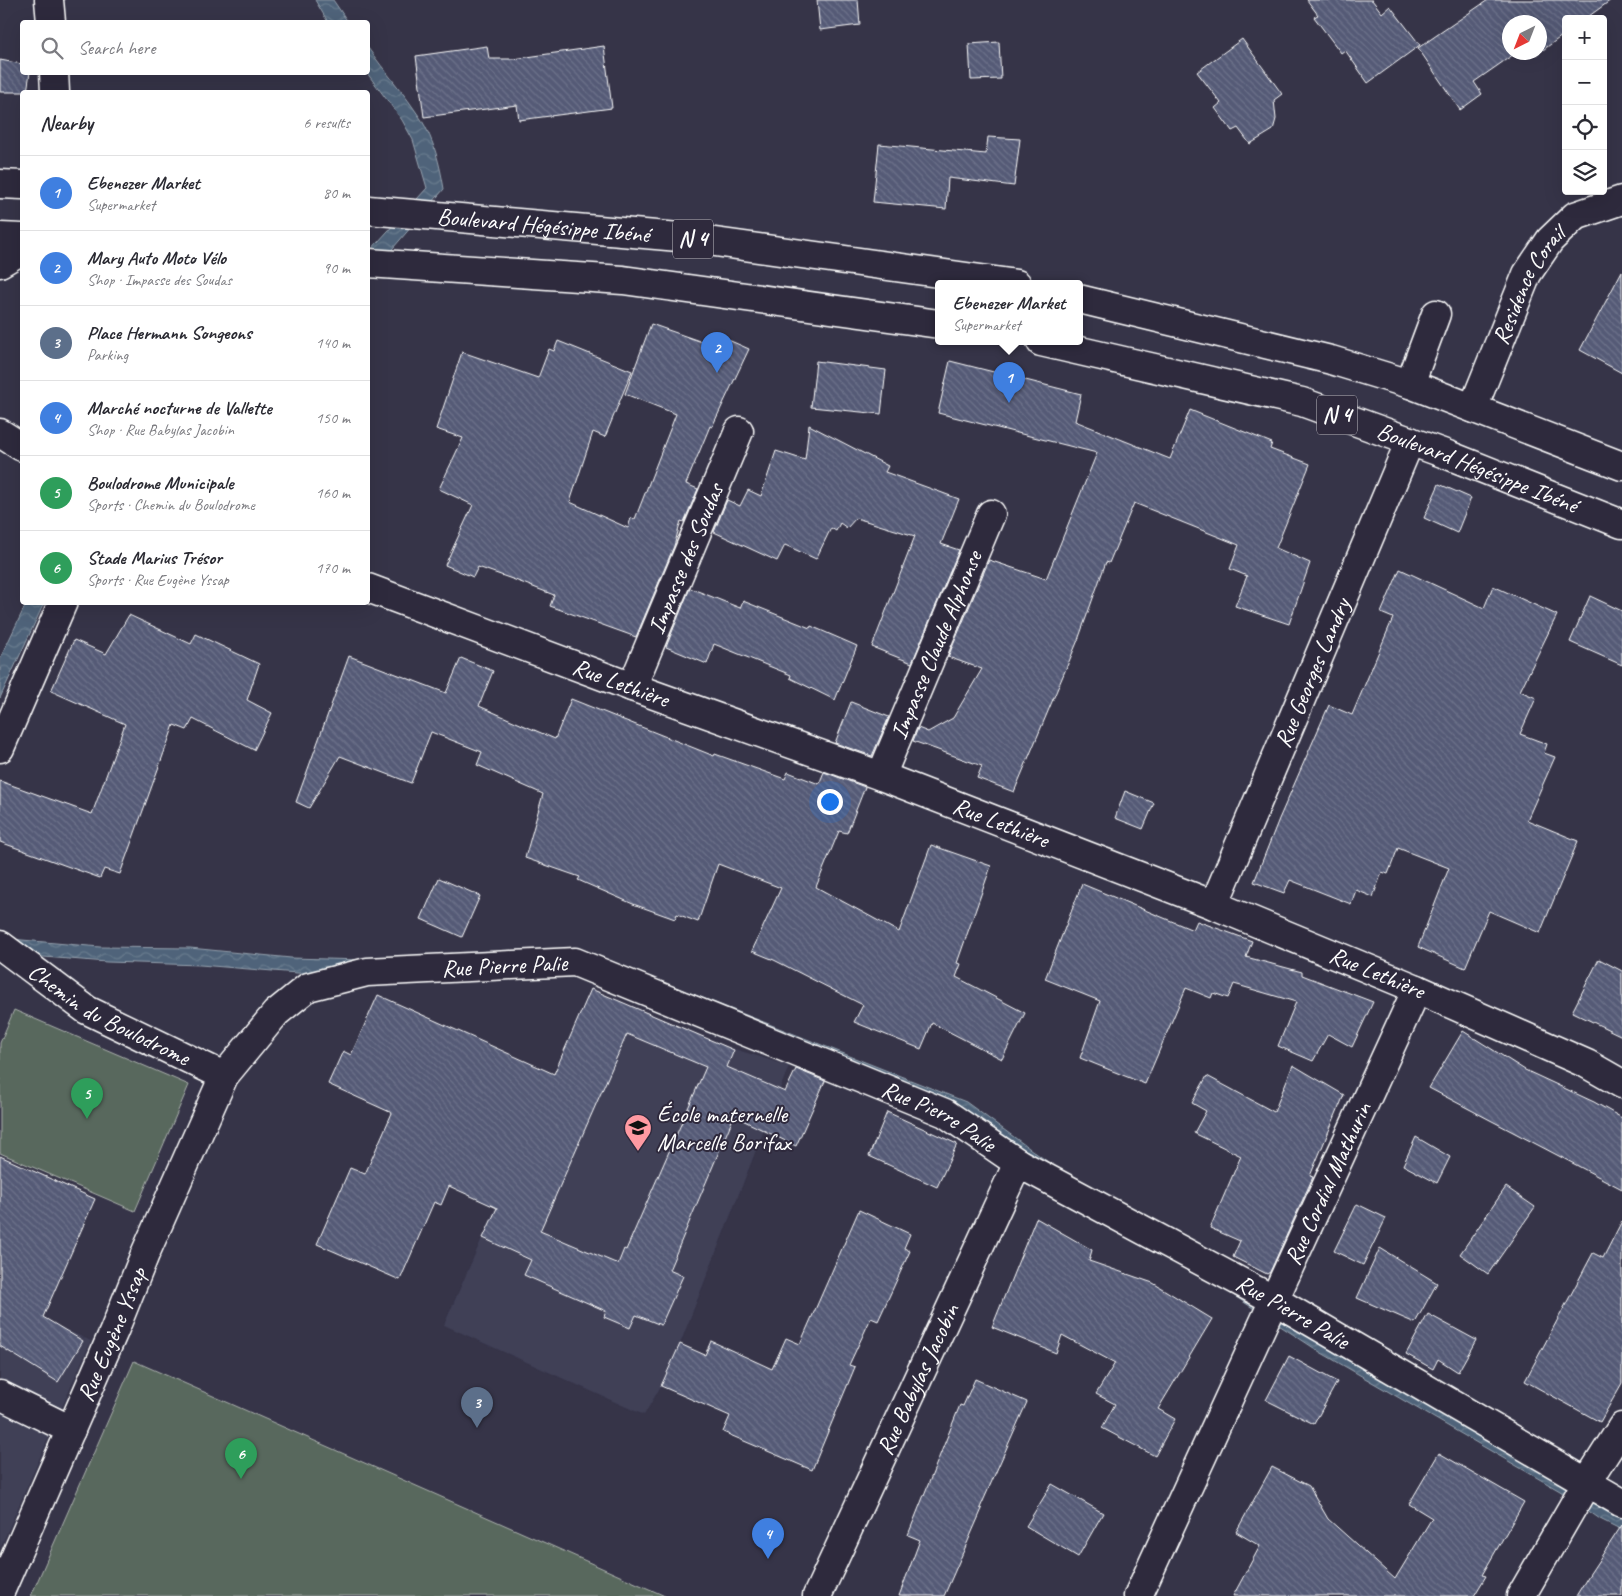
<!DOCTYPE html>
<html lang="en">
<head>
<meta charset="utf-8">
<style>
  :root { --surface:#fff; --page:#f2f2f3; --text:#2b2b33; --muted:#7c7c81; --line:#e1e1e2; --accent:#d93025 }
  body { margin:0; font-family:Caveat,sans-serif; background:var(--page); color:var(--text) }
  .controls { position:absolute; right:15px; top:15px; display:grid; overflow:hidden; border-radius:5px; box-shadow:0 5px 20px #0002 }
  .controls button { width:45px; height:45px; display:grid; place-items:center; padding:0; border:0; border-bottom:1px solid var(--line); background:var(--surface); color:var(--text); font:25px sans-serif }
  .compass { position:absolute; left:1502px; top:15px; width:45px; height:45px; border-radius:50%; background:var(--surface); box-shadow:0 5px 20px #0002; rotate:222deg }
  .you { position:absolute; left:829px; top:801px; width:18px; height:18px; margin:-12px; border:4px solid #fff; border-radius:50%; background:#1a73e8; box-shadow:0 0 0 8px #1a73e833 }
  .badge { display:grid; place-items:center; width:32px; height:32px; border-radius:50%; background:var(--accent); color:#fff; font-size:16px; font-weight:700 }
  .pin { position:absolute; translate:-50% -41px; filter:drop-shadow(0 1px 2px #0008) }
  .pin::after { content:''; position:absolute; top:26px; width:18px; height:15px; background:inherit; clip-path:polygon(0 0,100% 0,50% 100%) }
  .popup { position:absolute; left:935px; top:280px; width:148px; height:65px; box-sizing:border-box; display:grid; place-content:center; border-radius:5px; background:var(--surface); filter:drop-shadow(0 1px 4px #0005); font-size:16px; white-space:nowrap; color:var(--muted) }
  .popup b { font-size:19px; color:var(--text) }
  .popup::after { content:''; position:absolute; left:50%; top:100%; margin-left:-10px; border:10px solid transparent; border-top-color:var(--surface) }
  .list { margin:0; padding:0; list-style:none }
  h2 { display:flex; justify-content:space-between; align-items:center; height:65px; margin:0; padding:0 20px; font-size:21px }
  h2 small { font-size:16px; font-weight:400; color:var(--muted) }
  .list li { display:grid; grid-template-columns:32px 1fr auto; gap:15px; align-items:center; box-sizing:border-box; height:75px; padding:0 20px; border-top:1px solid var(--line) }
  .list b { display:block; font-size:19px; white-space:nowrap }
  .list p { margin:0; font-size:16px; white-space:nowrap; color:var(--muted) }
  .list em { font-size:16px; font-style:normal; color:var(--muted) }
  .icon { flex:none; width:28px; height:28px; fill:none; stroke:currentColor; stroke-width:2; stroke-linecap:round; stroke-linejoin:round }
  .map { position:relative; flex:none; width:1622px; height:1596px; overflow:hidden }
  .search { position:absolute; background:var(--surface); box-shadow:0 5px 20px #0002; left:20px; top:20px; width:350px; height:55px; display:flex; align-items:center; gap:12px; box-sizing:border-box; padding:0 18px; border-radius:5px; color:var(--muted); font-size:19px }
  .panel { position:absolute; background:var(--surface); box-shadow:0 5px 20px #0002; left:20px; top:90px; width:350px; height:515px; border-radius:5px }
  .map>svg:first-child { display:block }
</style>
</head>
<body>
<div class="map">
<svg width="1622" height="1596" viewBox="0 0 1622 1596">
  <defs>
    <pattern id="water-waves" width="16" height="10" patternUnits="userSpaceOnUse" patternTransform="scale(1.25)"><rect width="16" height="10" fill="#4f647a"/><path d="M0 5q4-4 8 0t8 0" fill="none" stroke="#697b8e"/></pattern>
    <pattern id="building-back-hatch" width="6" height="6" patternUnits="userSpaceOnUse" patternTransform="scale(1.25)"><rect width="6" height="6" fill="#545a76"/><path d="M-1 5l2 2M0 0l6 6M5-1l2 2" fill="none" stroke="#6e738b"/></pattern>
  </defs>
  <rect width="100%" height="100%" fill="#363448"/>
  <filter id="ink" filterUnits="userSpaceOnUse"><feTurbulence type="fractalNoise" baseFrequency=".02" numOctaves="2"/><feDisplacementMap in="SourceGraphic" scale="10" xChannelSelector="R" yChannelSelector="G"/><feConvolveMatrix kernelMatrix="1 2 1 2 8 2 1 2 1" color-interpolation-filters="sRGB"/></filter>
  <g filter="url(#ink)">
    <!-- built -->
    <g fill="#3f3f56">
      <polygon points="591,989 728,1047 789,1066 680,1344 661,1386 644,1415 444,1325"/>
      <polygon points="0,1300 91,1341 0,1549"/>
    </g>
    <!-- grass -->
    <g fill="#59675d" stroke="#acb3ae">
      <polygon points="14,1010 189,1085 135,1211 0,1153 0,1043"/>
      <polygon points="134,1361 665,1596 31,1596"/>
    </g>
    <!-- water -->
    <g fill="url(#water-waves)" stroke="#95a2af">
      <polygon points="315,0 333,0 348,22 328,22"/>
      <path d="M 368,48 C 385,72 405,94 421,119 C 434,140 440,165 444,189 L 368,277 L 368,253 L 427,188 L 413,140 L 402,120 L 367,73 Z"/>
      <polygon points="27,602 44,603 0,698 0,659"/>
      <polygon points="0,938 100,947 190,948 291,958 399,961 640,974 665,983 966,1102 1059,1170 1622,1511 1622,1530 1600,1519 1560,1491 1320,1352 966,1120 591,976 297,973 200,965 107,962 31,956"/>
    </g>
    <!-- building -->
    <g fill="url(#building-back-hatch)" stroke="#fff" fill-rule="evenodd">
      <polygon points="817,0 858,0 860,25 820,30"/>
      <polygon points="1307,0 1372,0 1382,13 1390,6 1420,45 1368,83 1345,50 1341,53 1314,17 1318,15"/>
      <polygon points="1488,0 1611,0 1585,19 1566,19 1566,33 1536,55 1534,52 1540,52 1540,22 1510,22 1510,52 1517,52 1474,82 1482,94 1460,110 1418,48"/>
      <polygon points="1242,39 1282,94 1274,100 1276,119 1273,130 1250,144 1238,128 1232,131 1215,108 1221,103 1197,72"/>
      <polygon points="999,42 1001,79 971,80 969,44"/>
      <polygon points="487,46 489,59 513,59 604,46 612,108 519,120 517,105 424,117 416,56"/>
      <polygon points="0,60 22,64 22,72 30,72 27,92 0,92"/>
      <polygon points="988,137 1020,139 1014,186 948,178 946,209 873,202 879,144 986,154"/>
      <polygon points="1622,271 1622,373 1580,350"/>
      <polygon points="651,324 705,343 710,332 749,349 712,427 710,426 686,484 698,489 684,522 681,521 674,546 636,637 550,606 554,595 515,580 478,567 473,577 445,565 473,505 439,489 463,438 436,429 462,352 538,378 549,349 554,351 558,341 632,371 605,437 593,432 570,502 628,528 631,518 635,519 676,414 625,394"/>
      <polygon points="816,361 886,370 881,414 811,407"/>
      <polygon points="950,361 1081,394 1075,421 1170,459 1190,410 1272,443 1270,449 1310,464 1276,548 1310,563 1289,624 1235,606 1247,576 1230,569 1239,545 1134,503 1109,563 1106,562 1078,640 1014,792 977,778 982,766 913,741 918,728 928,732 953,718 982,669 948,657 989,560 1046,579 1097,453 938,413"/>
      <polygon points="809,425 888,466 885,472 959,499 941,544 959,550 912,663 872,647 915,536 856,518 847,528 840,523 836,531 831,528 816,559 785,545 777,561 714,532 727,500 740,506 748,490 761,496 776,451 805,460"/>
      <polygon points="1439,484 1471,498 1457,533 1424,518"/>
      <polygon points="1400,569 1484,608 1493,586 1557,615 1520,691 1536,698 1520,734 1547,744 1544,753 1555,757 1527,820 1578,841 1540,933 1489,911 1465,968 1418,947 1449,868 1398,848 1388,874 1382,872 1373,897 1356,890 1351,904 1290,880 1284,893 1254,882 1279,819 1329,705 1352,715 1393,618 1381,613"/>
      <polygon points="690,588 740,608 743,601 810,628 811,626 857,646 835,700 790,678 791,675 714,644 707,664 666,647"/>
      <polygon points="1590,596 1622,611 1622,665 1570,642"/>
      <polygon points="129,615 191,644 196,634 259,664 247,700 272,713 254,750 193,719 187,730 174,725 120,874 104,869 100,878 0,842 0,781 92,814 125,724 51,691 74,640 106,654"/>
      <polygon points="349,656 446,693 461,658 493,671 479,706 555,739 571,699 714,756 715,754 785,779 788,772 819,784 824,772 865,787 847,833 839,831 816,887 899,932 931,845 991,866 957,963 961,964 956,977 1025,1013 1002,1059 932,1023 921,1049 854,1022 863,1005 774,960 752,951 781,888 718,864 698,922 677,914 675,919 633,904 578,880 580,877 525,858 543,794 477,765 482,752 431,732 411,783 340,756 309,808 296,802"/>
      <polygon points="851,702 889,717 872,756 835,743"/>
      <polygon points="1125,791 1154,803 1143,829 1115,818"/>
      <polygon points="439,878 480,896 462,937 421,919"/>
      <polygon points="1082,884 1193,930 1197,921 1252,941 1246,957 1302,972 1302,975 1373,1002 1352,1047 1328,1034 1313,1061 1278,1046 1296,1002 1234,984 1228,998 1213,993 1211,998 1186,988 1145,1084 1080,1058 1100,1001 1045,979"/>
      <polygon points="1599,959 1622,971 1622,1036 1572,1012"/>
      <path d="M 591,989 L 734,1050 L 727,1067 L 785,1092 L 796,1069 L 825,1081 L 796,1146 L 734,1116 L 669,1270 L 683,1276 L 661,1325 L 636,1315 L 630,1328 L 604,1317 L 606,1311 L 524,1275 L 531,1260 L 483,1238 L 497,1208 L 449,1186 L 441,1205 L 434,1202 L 400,1280 L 317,1244 L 350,1168 L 365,1174 L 392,1113 L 328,1084 L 343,1051 L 351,1055 L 378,995 L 554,1074 ZM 627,1034 L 706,1067 L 626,1250 L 624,1249 L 618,1264 L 540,1231 Z"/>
      <polygon points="1463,1031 1525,1070 1594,1102 1622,1118 1622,1189 1429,1088"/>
      <polygon points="1293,1065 1344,1095 1310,1176 1313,1177 1270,1272 1267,1274 1233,1257 1240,1241 1210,1228 1241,1156 1194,1133 1206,1111 1192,1103 1207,1076 1274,1112"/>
      <polygon points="887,1112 957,1144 937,1187 869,1156"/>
      <polygon points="1416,1137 1450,1157 1437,1183 1403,1165"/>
      <polygon points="0,1156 95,1199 43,1317 83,1341 58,1382 0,1346"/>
      <polygon points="1506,1187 1535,1207 1488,1274 1460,1254"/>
      <polygon points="1357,1204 1386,1218 1363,1265 1334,1251"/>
      <polygon points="859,1210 910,1234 904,1248 910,1251 878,1321 871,1318 849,1365 855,1367 812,1470 723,1432 730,1416 661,1386 680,1344 705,1355 711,1341 772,1369 786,1338 800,1344"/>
      <polygon points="1036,1218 1092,1250 1089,1261 1153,1283 1212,1319 1158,1409 1175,1419 1155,1456 1102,1428 1115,1404 1096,1394 1115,1363 1062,1335 1056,1353 992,1327"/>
      <polygon points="1622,1221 1622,1383 1600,1422 1525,1381 1593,1253 1603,1258"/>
      <polygon points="1380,1248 1437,1283 1415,1323 1357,1298"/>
      <polygon points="1428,1314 1476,1340 1458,1372 1438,1359 1433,1369 1406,1354"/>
      <polygon points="1289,1356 1337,1382 1314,1424 1266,1400"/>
      <polygon points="975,1379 1027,1402 980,1508 982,1509 944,1596 899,1596 920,1540 908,1535 960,1405 963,1406"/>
      <polygon points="1439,1453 1524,1502 1482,1575 1486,1576 1474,1596 1233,1596 1260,1546 1236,1532 1272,1467 1309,1486 1328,1519 1395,1579 1432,1518 1409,1504"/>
      <polygon points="1052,1484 1103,1513 1078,1557 1026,1526"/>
      <polygon points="1622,1525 1622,1596 1576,1596 1589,1575"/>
    </g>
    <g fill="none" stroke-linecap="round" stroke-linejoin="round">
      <defs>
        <g id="minor">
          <polyline points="49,0 51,22"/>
          <polyline points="54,72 55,92"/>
          <polyline points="0,263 22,250"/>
          <polyline points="1410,384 1436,314"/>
          <path id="s1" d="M 1473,408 L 1527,274 L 1550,240 L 1575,216 L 1622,200"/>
          <polyline points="0,433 22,447"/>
          <path id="s2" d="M 368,588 L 632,687 L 881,776 L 1214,905 L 1417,989 L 1587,1064 L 1622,1084"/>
          <path id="s3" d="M 632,687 L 739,431"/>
          <polyline points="0,748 63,602"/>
          <path id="s4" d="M 881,776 L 991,514"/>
          <path id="s5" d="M 1214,905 L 1410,441"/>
          <path id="s6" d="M 0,945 L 87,1010 L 224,1076"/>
          <polyline points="0,1395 71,1430"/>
          <path id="s7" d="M 0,1592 L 114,1331 L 145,1254 L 224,1076 L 276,1013 L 308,987 L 367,972 L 575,962 L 945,1113 L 1018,1163 L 1274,1300 L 1622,1503"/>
          <path id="s8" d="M 817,1596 L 1018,1163"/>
          <path id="s9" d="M 1138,1596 L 1417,989"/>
          <polyline points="1521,1596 1587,1482 1622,1427"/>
        </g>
        <g id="major">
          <polyline points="0,184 22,185"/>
          <path id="s10" d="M 368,210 L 679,237 L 1017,284"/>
          <polyline points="0,237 22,238"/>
          <polyline points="368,263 623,280 939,324"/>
          <polyline points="1079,299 1331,360 1410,384 1622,466"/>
          <path id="s11" d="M 1041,342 L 1302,402 L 1448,455 L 1622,524"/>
        </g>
      </defs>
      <!-- minor casing -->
      <use href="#minor" stroke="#fff" stroke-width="31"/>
      <!-- major casing -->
      <use href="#major" stroke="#fff" stroke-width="31"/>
      <!-- minor -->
      <use href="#minor" stroke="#2f2a3d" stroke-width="28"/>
      <!-- major -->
      <use href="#major" stroke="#2f2a3d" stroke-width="28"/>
    </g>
  </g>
  <!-- icons -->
  <defs>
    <symbol id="school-pin" viewBox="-11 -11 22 30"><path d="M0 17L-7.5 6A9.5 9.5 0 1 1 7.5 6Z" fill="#ff9aa2" stroke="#2f2a3d"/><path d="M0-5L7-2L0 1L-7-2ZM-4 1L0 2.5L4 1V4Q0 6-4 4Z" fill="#111"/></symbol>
  </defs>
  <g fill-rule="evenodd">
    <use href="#school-pin" x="622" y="1112" width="32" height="43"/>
  </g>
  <g text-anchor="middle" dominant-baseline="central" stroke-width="4" stroke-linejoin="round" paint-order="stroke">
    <!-- shield labels -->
    <g fill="#2f2a3d" stroke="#c1bfc5" stroke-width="1">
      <rect x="673" y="219.5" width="40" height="39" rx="4"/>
      <rect x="1317" y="395.5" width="40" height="39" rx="4"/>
    </g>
    <g font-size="22" font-weight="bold" fill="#fff">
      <text x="693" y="239">N 4</text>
      <text x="1337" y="415">N 4</text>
    </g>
    <!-- street labels -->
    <g font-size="24" fill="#fff" stroke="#2f2a3d">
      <text stroke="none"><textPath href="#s10" startOffset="176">Boulevard Hégésippe Ibéné</textPath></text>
      <text stroke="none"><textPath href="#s1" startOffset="135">Residence Corail</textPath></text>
      <text stroke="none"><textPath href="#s11" startOffset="455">Boulevard Hégésippe Ibéné</textPath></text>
      <text stroke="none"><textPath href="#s3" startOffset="139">Impasse des Soudas</textPath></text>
      <text stroke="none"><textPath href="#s4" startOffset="142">Impasse Claude Alphonse</textPath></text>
      <text stroke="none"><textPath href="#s5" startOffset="252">Rue Georges Landry</textPath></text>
      <text stroke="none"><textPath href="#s2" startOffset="270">Rue Lethière</textPath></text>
      <text stroke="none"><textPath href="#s2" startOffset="675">Rue Lethière</textPath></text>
      <text stroke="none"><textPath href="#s7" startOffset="884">Rue Pierre Palie</textPath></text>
      <text stroke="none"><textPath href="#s2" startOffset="1080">Rue Lethière</textPath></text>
      <text stroke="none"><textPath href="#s6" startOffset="130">Chemin du Boulodrome</textPath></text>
      <text stroke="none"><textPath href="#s7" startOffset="1350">Rue Pierre Palie</textPath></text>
      <text stroke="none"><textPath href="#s9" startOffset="454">Rue Cordial Mathurin</textPath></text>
      <text stroke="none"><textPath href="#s7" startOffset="1755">Rue Pierre Palie</textPath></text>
      <text stroke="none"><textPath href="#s7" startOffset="281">Rue Eugène Yssap</textPath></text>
      <text stroke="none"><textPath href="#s8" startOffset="239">Rue Babylas Jacobin</textPath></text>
    </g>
    <!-- poi labels -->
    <g font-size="24" fill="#fff" stroke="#2f2a3d" text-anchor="start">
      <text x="657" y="1114">École maternelle<tspan x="657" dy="28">Marcelle Borifax</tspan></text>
    </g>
  </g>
</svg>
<div class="controls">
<button>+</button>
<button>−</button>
<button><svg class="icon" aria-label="locate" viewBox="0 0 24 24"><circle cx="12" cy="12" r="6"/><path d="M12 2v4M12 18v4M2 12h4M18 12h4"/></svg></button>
<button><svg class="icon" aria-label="layers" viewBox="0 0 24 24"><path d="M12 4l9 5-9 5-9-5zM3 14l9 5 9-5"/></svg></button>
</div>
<svg class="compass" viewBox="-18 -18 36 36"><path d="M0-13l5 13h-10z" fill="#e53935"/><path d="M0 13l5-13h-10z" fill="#7c7c81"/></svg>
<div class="you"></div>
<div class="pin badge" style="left:1009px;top:403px;background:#3f7fe0">1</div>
<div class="popup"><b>Ebenezer Market</b>Supermarket</div>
<div class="pin badge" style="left:717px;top:373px;background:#3f7fe0">2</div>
<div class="pin badge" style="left:477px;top:1428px;background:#5c6f8a">3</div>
<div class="pin badge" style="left:768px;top:1559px;background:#3f7fe0">4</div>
<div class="pin badge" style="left:87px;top:1119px;background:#2e9e5b">5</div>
<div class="pin badge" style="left:241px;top:1479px;background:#2e9e5b">6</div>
<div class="search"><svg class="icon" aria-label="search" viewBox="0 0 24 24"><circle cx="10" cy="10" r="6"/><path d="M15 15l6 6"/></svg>Search here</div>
<section class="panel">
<h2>Nearby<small>6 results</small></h2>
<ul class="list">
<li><span class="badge" style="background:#3f7fe0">1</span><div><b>Ebenezer Market</b><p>Supermarket</p></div><em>80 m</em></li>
<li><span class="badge" style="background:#3f7fe0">2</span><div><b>Mary Auto Moto Vélo</b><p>Shop · Impasse des Soudas</p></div><em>90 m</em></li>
<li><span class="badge" style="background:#5c6f8a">3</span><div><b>Place Hermann Songeons</b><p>Parking</p></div><em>140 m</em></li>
<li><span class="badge" style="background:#3f7fe0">4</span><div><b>Marché nocturne de Vallette</b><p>Shop · Rue Babylas Jacobin</p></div><em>150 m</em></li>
<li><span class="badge" style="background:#2e9e5b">5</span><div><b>Boulodrome Municipale</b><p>Sports · Chemin du Boulodrome</p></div><em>160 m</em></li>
<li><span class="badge" style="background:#2e9e5b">6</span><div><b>Stade Marius Trésor</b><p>Sports · Rue Eugène Yssap</p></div><em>170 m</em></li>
</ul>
</section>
</div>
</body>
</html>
